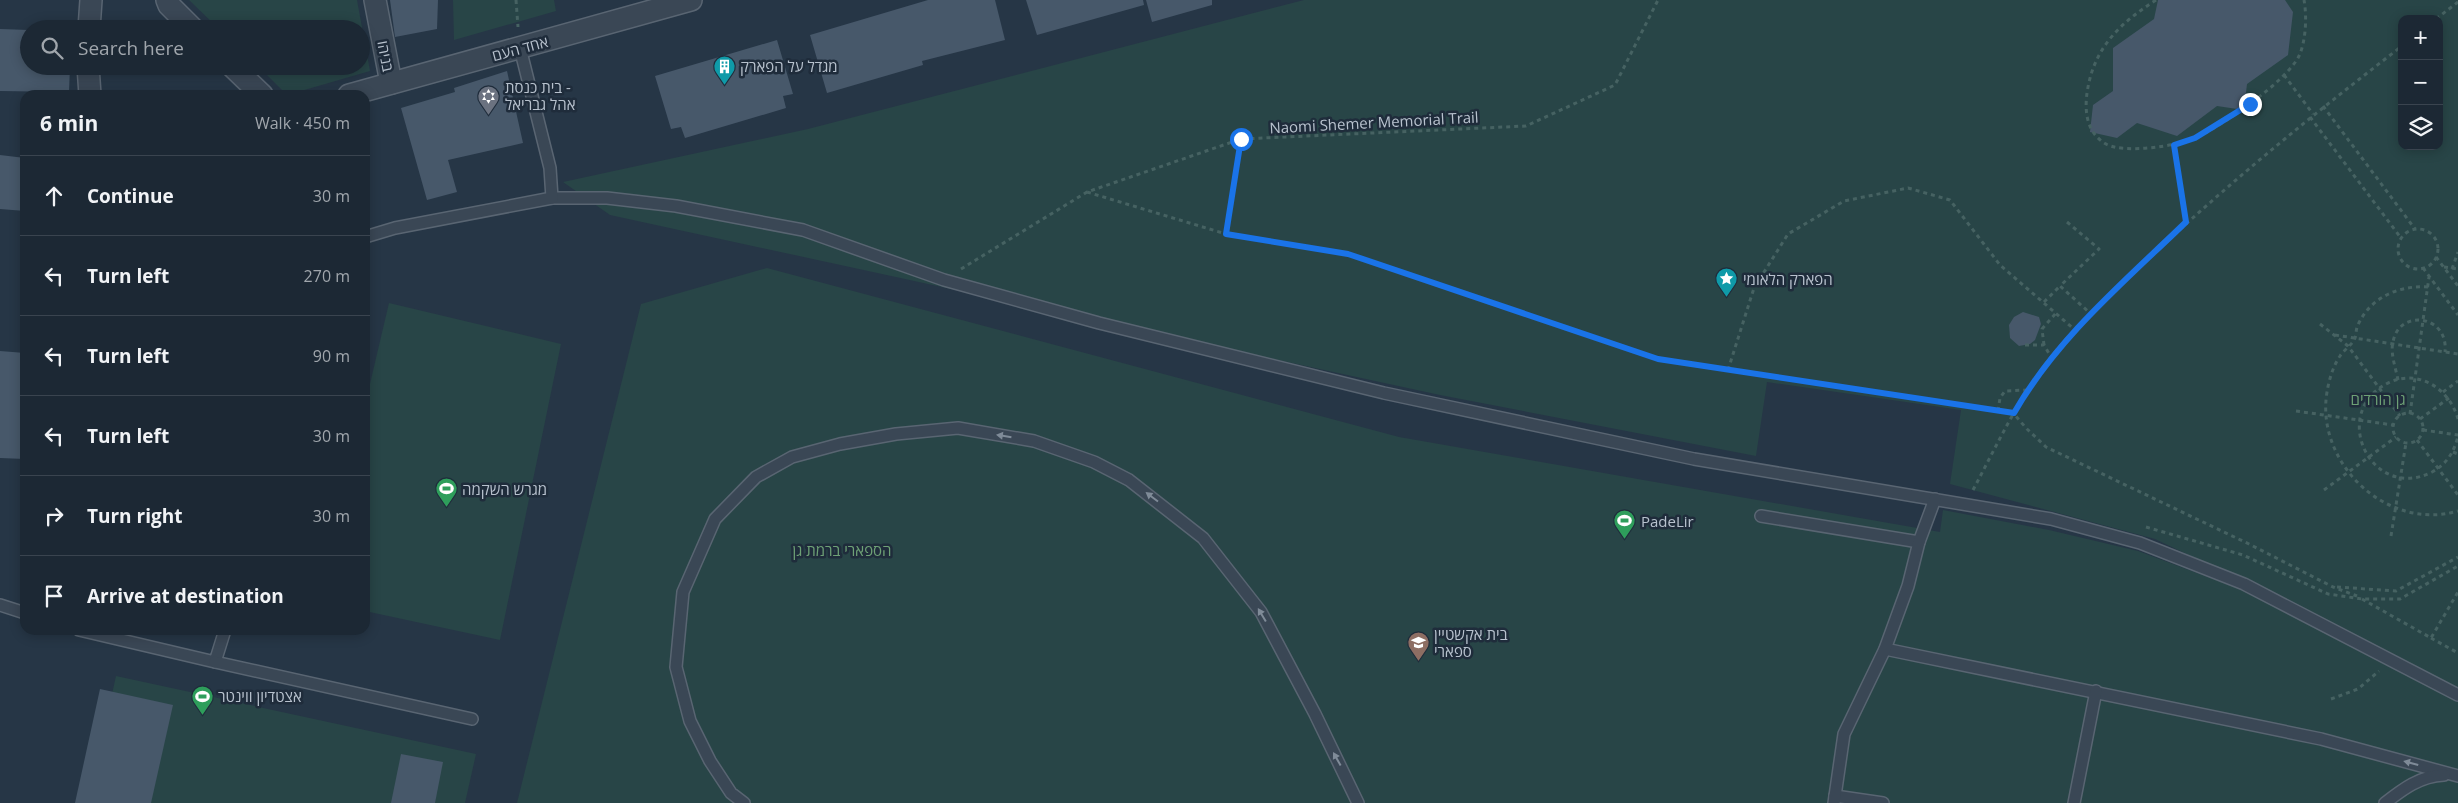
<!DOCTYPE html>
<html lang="en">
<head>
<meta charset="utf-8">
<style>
  :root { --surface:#1c2834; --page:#293440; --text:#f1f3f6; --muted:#a0a6ac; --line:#3a444f }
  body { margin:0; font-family:"Open Sans","Noto Sans Hebrew",sans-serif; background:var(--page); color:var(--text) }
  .controls { position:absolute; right:15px; top:15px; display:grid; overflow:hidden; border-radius:10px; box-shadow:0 2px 12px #0003 }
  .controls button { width:45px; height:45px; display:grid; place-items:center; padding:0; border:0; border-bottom:1px solid var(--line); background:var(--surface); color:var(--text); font:25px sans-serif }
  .stop { position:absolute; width:15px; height:15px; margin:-11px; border:4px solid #1a73e8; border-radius:50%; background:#fff }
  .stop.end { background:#1a73e8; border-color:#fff; box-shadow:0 1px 5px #0008 }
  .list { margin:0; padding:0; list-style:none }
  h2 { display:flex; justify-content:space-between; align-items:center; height:65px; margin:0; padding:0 20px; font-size:21px }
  h2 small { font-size:16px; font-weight:400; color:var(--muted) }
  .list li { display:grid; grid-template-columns:32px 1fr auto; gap:15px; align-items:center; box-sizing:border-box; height:80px; padding:0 20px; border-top:1px solid var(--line) }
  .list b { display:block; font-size:19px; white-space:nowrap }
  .list em { font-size:16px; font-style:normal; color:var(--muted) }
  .icon { flex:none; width:28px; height:28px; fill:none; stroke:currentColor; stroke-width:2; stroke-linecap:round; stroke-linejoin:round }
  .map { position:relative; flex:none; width:2458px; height:803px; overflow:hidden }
  .search { position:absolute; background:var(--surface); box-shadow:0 2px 12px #0003; left:20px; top:20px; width:350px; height:55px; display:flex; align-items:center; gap:12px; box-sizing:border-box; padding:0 18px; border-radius:28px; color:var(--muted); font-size:19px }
  .panel { position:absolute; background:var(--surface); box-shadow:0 2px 12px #0003; left:20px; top:90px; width:350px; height:545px; border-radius:15px }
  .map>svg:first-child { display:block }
</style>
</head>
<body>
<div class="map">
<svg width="2458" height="803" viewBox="0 0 2458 803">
  <rect width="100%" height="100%" fill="#263646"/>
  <!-- green -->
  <g fill="#284547" fill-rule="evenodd">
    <polygon points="189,0 357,0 370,71 287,95 258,66 361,66 361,29 219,29"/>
    <polygon points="453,0 554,0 556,11 454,40"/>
    <path d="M 1304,0 L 2458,0 L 2458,803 L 517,803 L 641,304 L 767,268 L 1399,437 L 1940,532 L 1943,510 L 2049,530 L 2138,551 L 2240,589 L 2439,691 L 2444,681 L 2313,614 L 2155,539 L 1950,484 L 1961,410 L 1767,382 L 1756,456 L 1440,395 L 610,215 L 563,182 L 808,129 ZM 2402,19 L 2439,19 L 2439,146 L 2402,146 Z"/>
    <polygon points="389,303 561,344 500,640 365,611 365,405"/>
    <polygon points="116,676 476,754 465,803 88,803"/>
  </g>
  <!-- building -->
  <g fill="#47586a">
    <polygon points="390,0 438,0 437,29 395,37"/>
    <polygon points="928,0 995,0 1005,40 922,61 923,65 827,93 810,35"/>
    <polygon points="1026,0 1143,0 1144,5 1037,35"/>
    <polygon points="1146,0 1212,0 1212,5 1152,22"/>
    <polygon points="2158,0 2285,0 2293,12 2288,55 2247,84 2244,110 2217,106 2177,136 2137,123 2117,138 2090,132 2093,105 2113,91 2113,48 2154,19"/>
    <polygon points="0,29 29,30 29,66 70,66 69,92 0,91"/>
    <polygon points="777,40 793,94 783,96 786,108 685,138 681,127 671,129 655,76"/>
    <polygon points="507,71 523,143 448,160 457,192 427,200 401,108 455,92 454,88"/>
    <polygon points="0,155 25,158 25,211 0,209"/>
    <polygon points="2023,312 2039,317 2041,324 2035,340 2030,344 2019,346 2010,338 2009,325 2014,317"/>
    <polygon points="0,351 25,353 25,459 0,458"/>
    <polygon points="100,689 173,705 151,803 75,803"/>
    <polygon points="401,754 443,762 435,803 391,803"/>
  </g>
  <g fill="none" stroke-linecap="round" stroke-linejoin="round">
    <defs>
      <g id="service">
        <polyline points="552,198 607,198 676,206 803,230 944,280 1099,323 1384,393 1694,459 2051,519 2140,543 2244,584 2458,695"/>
        <polyline points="365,237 395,228 552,198 550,168 520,48"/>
        <polyline points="1761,516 1919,542"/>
        <polyline points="0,605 25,613"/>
        <polyline points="79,630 215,662 225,630"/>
        <polyline points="1885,649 2321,739 2458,776"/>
        <polyline points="215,662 472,719"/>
        <polyline points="1835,796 1883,803"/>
        <polyline points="744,803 731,793 710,761 690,721 676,667 683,592 715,519 756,477 792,457 840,444 896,434 958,428 1034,441 1094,462 1129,480 1203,538 1261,612 1315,714 1358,803"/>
        <polyline points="1834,803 1844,734 1885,649 1908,586 1919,542 1935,499"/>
        <polyline points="2074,803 2096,691"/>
        <path d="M 2385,803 C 2403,789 2420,776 2444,775"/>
      </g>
      <g id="minor">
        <polyline points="167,0 169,5 193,29"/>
        <polyline points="375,0 391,83"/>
        <polyline points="89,29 91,0"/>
        <polyline points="88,66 90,95"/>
        <polyline points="232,66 262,95"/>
        <polyline points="349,95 691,0"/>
      </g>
    </defs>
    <!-- service casing -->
    <use href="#service" stroke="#596572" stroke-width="14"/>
    <!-- minor casing -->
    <use href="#minor" stroke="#596572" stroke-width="24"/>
    <!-- path -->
    <g stroke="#466262" stroke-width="3" stroke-dasharray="4 4" stroke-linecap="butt">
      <polyline points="516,0 518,27"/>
      <path d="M 2156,0 C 2122,22 2096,45 2088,87 C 2084,108 2085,132 2106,144 C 2123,154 2178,146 2195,138 C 2221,127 2287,81 2299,56 C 2306,41 2307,16 2304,0"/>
      <polyline points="2436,19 2458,2"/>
      <polyline points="2284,75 2313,114"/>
      <polyline points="2323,106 2415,229"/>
      <polyline points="2310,117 2401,238"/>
      <polyline points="2174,145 2186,222"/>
      <polyline points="1087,192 1226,234 1348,254 1658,359 2013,413 2027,429 2046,447 2249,544 2333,587 2357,596"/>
      <polyline points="2067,222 2099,249 2060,286 2091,314"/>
      <circle cx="2418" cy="249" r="20"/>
      <polyline points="1226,234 1241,139"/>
      <polyline points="2436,257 2458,286"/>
      <polyline points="2444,267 2458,269"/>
      <polyline points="2423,268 2458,315"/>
      <polyline points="961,269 1087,192 1241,139 1526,126 1615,85 1658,0"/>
      <polyline points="2452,269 2458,252"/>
      <path d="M 2428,287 C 2398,285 2369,298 2357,327 C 2356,331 2356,335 2355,338 C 2352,345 2344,350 2340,356 C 2333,366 2329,380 2327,392 C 2315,463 2387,532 2458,511"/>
      <polyline points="2044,302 2060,286"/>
      <polyline points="2320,324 2348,346 2400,416"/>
      <polyline points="2335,335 2458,354"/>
      <polyline points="2025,345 2044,345 2051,357"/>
      <polyline points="2044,345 2042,329 2057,312"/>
      <polyline points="1728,370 1754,288 1788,234 1844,201 1908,188 1950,200 2000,265 2075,330"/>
      <path d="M 2398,380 C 2396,369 2390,353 2393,342 C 2399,308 2449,315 2445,352"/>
      <polyline points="2443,392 2458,381"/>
      <polyline points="1998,411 2000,398 2005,391 2027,390"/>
      <polyline points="2296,411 2393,425"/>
      <circle cx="2408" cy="428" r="15"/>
      <polyline points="2410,414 2429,277"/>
      <polyline points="2420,419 2449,398"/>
      <path d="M 2458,419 C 2450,390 2420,369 2390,382 C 2327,411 2371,503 2432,472 C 2447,464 2454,452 2458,436"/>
      <polyline points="2423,430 2458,435"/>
      <polyline points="2417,440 2458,495"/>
      <polyline points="2453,452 2458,454"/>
      <path d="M 1973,490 C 1997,445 2019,397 2051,357 C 2077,324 2109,296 2139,268 C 2222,188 2311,116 2402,46"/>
      <polyline points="2324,490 2396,437"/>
      <polyline points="2146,527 2243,555 2328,594 2362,599 2400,599 2458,566"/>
      <polyline points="2391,536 2406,443"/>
      <polyline points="2337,587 2396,591 2458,557"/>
      <polyline points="2362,599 2431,638 2458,592"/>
      <polyline points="2431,638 2458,653"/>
      <polyline points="2331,699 2358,689 2379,671"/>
    </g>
    <!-- service -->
    <use href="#service" stroke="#3a4755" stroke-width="11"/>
    <!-- minor -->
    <use href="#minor" stroke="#3a4755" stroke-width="21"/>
  </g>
  <!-- one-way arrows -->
  <defs><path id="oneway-solid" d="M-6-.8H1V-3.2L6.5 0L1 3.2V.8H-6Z" transform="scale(1.25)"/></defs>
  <g fill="#7f8b98">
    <use href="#oneway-solid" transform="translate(1004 436) rotate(-171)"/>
    <use href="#oneway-solid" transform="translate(1152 497) rotate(-143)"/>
    <use href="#oneway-solid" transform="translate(1262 615) rotate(-121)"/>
    <use href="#oneway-solid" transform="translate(1337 759) rotate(-119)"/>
    <use href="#oneway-solid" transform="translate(2411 763) rotate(-165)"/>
  </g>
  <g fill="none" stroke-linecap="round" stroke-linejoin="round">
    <!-- route -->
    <path stroke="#1a73e8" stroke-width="6" d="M 1241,139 L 1226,234 L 1348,254 L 1658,359 L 2014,413 C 2057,338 2124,282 2186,222 L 2174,145 L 2195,138 L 2250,104"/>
  </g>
  <!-- icons -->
  <defs>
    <symbol id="building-pin" viewBox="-11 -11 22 30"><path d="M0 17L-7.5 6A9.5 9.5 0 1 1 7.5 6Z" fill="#0f9aa8" stroke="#1f2c3b"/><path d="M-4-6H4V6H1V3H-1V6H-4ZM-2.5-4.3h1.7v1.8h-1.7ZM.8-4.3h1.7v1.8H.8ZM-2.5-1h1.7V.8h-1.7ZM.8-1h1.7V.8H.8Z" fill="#fff"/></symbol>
    <symbol id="synagogue-pin" viewBox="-11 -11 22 30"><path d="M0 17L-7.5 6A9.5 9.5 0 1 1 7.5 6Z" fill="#6b7280" stroke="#1f2c3b"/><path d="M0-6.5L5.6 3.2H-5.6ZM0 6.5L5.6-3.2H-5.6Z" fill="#fff"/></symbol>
    <symbol id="sight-pin" viewBox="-11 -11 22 30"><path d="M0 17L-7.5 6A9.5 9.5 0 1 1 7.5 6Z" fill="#0f9aa8" stroke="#1f2c3b"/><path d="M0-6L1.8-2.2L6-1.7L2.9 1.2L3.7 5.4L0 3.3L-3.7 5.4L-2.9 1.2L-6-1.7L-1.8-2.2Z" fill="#fff"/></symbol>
    <symbol id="stadium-pin" viewBox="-11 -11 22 30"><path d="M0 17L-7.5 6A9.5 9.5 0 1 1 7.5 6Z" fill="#2e9e5b" stroke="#1f2c3b"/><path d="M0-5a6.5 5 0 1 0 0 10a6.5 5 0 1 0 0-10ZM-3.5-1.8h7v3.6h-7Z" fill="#fff"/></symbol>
    <symbol id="school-pin" viewBox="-11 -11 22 30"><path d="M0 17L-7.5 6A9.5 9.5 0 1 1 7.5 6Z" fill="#8d6e63" stroke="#1f2c3b"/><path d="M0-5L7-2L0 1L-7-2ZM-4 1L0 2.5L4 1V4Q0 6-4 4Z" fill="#fff"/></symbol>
  </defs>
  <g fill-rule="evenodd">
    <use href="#building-pin" x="712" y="54" width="25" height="34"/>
    <use href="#synagogue-pin" x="476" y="84" width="25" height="34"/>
    <use href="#sight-pin" x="1714" y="266" width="25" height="34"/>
    <use href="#stadium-pin" x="434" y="476" width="25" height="34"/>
    <use href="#stadium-pin" x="1612" y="508" width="25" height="34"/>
    <use href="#school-pin" x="1406" y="630" width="25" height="34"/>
    <use href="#stadium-pin" x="190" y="684" width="25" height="34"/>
  </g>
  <g text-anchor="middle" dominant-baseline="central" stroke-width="5" stroke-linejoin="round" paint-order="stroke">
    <!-- street labels -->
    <g font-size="15" fill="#b8c2ce" stroke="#1f2c3b">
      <text transform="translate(520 48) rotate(-15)">אחד העם</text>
      <text transform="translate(386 56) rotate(79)">בניהו</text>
      <text transform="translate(1374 122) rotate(-3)">Naomi Shemer Memorial Trail</text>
    </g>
    <!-- poi labels -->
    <g font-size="15" fill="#b8c2ce" stroke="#1f2c3b" text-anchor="start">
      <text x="740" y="66">מגדל על הפארק</text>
      <text x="505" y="87">בית כנסת -<tspan x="505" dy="17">אהל גבריאל</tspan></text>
      <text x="1743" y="279">הפארק הלאומי</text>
      <text x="462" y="489">מגרש השקמה</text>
      <text x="1641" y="521">PadeLir</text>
      <text x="1434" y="634">בית אקשטיין<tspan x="1434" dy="17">ספארי</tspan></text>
      <text x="218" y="696">אצטדיון ווינטר</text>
    </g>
    <!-- park labels -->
    <g font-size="15" fill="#6ea176" stroke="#1f2c3b">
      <text x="2378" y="399">גן הורדים</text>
      <text x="842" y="550">הספארי ברמת גן</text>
    </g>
  </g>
</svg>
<div class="controls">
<button>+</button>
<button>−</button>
<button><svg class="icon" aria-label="layers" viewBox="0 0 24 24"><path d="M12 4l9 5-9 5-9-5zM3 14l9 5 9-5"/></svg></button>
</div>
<div class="stop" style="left:1241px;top:139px"></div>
<div class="stop end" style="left:2250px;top:104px"></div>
<div class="search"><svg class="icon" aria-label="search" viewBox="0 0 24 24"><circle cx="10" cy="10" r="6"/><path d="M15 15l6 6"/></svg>Search here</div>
<section class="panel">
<h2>6 min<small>Walk · 450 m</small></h2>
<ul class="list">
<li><svg class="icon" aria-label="ahead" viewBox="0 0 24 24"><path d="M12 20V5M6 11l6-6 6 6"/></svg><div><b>Continue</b></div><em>30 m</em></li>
<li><svg class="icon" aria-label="left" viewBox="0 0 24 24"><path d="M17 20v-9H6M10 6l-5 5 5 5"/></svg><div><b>Turn left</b></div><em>270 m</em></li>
<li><svg class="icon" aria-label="left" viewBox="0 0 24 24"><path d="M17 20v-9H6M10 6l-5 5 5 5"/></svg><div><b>Turn left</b></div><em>90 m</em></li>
<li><svg class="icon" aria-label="left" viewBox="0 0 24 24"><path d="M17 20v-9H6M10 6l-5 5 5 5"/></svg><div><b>Turn left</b></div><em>30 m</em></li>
<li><svg class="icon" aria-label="right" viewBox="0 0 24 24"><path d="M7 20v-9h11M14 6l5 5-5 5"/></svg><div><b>Turn right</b></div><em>30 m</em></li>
<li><svg class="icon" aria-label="arrive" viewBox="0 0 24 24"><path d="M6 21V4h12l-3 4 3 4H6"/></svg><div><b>Arrive at destination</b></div></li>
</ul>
</section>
</div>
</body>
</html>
